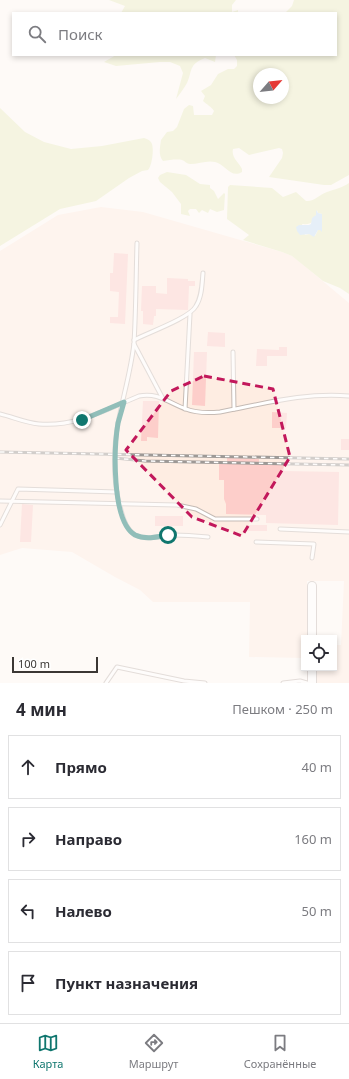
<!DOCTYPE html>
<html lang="ru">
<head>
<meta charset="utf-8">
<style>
  :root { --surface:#fff; --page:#f2f2f3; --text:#2b2b33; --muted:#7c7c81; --line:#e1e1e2; --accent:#0f766e }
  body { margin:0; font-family:"Noto Sans",sans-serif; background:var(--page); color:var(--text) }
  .controls { position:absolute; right:12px; bottom:12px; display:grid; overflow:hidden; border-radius:0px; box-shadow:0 2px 6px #0003 }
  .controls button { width:36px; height:36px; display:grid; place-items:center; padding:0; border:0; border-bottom:1px solid var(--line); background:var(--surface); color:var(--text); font:20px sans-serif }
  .compass { position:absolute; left:253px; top:68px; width:36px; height:36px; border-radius:50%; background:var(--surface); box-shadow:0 2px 6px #0003; rotate:62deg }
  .scale { position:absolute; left:12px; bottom:10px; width:86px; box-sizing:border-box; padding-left:4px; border:2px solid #3b3734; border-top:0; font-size:11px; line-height:14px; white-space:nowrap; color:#3b3734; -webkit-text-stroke:3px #fff; paint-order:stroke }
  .stop { position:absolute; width:12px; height:12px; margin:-9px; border:3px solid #0f766e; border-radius:50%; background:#fff }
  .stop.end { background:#0f766e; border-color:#fff; box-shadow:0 1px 4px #0008 }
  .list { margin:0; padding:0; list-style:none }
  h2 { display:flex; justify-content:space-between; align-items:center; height:52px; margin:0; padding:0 16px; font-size:17px }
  h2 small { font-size:13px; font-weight:400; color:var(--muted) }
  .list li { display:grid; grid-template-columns:26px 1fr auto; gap:12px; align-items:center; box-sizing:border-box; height:64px; margin:0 8px 8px; padding:0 8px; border:1px solid var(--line); border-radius:0px }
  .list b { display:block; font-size:15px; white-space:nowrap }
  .list em { font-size:13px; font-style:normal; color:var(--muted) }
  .icon { flex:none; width:22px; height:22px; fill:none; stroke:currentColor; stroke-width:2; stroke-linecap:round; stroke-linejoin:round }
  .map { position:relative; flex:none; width:349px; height:683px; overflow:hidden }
  .search { position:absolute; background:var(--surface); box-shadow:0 2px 6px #0003; left:12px; right:12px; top:12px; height:44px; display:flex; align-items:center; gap:10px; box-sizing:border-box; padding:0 14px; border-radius:0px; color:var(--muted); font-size:15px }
  .sheet { height:340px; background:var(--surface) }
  nav { display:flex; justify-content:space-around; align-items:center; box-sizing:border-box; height:56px; border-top:1px solid var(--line); background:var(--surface); font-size:11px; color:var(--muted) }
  nav a { display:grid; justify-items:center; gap:2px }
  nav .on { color:var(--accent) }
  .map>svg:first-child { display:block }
</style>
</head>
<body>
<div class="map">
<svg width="349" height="683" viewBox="0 0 349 683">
  <rect width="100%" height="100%" fill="#fefaf7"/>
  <!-- built -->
  <polygon fill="#feede2" points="101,207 143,212 282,252 292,256 301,263 349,303 349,683 314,683 315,668 334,668 334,645 341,645 344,581 307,581 307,638 304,638 304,658 249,657 250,602 153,602 140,590 115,577 72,552 22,548 0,555 0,251 58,215"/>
  <!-- green -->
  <g fill="#ebeec5" fill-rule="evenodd">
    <polygon points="109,0 236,0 232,5 232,12 238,10 238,13 121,13 125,6"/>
    <path d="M 294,0 L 349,0 L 349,175 L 331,185 L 324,185 L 269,177 L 282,158 L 283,153 L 282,149 L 279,148 L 249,155 L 239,148 L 233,149 C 231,158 239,162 242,169 L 242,172 C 231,179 225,164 215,162 C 207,160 199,164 190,164 C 187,164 185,161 182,160 C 177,159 169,160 163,161 C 158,155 160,147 161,140 L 167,132 L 173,131 L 177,127 L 184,109 L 189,105 L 193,106 L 194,115 L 212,115 L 214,111 C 211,106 207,105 203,101 L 205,96 L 201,91 L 211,85 L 218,74 L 228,69 L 234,69 L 237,66 L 237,60 L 234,55 L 336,55 L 336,13 L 285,13 L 292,6 ZM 259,74 L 283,74 L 283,98 L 259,98 Z"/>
    <path d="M 116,55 L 216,55 L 215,62 L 205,58 C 188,65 193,70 187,83 C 184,88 180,94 176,99 L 183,73 L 180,66 L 170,62 L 160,62 L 116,66 L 104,62 Z"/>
    <path d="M 0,108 L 25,132 L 44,142 L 71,149 L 102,146 L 144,138 C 148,139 151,141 152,144 C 154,150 152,166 148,170 L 142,171 L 129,178 L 96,201 L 60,209 L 0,246 Z"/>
    <polygon points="167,172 186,175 200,184 210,185 210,188 214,191 218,199 224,193 225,194 224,210 217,212 210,209 208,213 202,210 199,213 196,209 190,209 188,211 190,216 181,214 181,204 172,192 160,182 158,178 160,175"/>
    <path d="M 349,183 L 349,294 L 340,288 L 323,281 L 292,256 L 282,252 L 243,240 L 249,235 L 227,219 L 228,187 L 230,185 L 272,188 L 283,197 L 296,192 L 306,201 C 314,202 320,194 327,192 C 335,189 342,188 349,183 ZM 317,210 L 318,213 L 322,214 L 322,231 L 320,229 L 318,230 L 315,236 L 309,234 L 305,235 L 302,224 C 313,225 315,221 317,210 Z"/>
  </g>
  <!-- water -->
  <polygon fill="#c9e3f8" points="316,210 318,213 322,214 322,232 320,230 318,230 314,237 309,234 300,235 297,231 296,227 299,225 309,225 311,224 312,218 316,215"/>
  <!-- building -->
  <g fill="#fdceca">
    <polygon points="114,253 128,254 125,324 110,323 110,317 118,317 119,292 110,291 110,273 113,273"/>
    <polygon points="167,278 188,279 188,281 195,281 195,286 189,286 188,310 156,309 156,316 154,316 153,325 143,324 143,311 141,311 142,286 156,286 156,293 167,294"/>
    <polygon points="208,332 225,333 225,347 207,346"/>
    <polygon points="279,347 287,347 287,356 267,356 267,366 256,366 257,349 279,350"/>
    <polygon points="194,352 207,352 205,406 192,405"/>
    <polygon points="143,401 159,401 158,438 147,437 147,441 141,441"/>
    <polygon points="272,412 287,413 286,428 272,428"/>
    <rect x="341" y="439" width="8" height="11"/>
    <polygon points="227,458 259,459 259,464 284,465 284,471 339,472 338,525 266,523 266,515 226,514 226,504 224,499 224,480 219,480 219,463 227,463"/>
    <polygon points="22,504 33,505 31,542 20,542"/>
    <rect x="155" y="516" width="28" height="10"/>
    <rect x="248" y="525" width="19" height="6"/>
  </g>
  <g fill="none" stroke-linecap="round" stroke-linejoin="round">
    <defs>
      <g id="service">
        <path d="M 137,243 C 136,277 136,310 134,343 C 131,371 123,396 118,423 C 113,452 113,483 121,510 C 123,518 126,529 134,534 C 146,542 162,535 175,535 C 186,535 197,536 208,537"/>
        <path d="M 134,340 C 147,333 190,318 196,306 C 202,297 202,284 203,273"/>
        <polyline points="134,344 162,397"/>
        <polyline points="233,352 234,409"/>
        <polyline points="185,409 190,314"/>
        <path d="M 0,414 C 13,417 26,423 39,424 C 76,427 105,410 139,396 C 158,392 169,403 186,409 C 196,413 209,413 220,412 C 263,404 305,392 349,396"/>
        <polyline points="0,501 177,505 196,509 215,519 257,519"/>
        <polyline points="0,525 18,489 117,492"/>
        <polyline points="280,529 349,532"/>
        <polyline points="256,542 314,544 312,558"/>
        <polyline points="106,683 117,667 184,681 205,683"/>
        <polyline points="283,683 300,681 307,683"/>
      </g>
      <g id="tertiary">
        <polyline points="312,638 312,586"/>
        <polyline points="312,683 312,668"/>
      </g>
    </defs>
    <!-- service casing -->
    <use href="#service" stroke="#c5bbb5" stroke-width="5"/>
    <!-- tertiary casing -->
    <use href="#tertiary" stroke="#c5bbb5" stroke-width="10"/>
    <!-- service -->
    <use href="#service" stroke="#fff" stroke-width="3"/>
    <!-- tertiary -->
    <use href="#tertiary" stroke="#fff" stroke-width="8"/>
    <defs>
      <g id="rail">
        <polyline points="0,452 349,459"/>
        <polyline points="115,458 145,461 349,465"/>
      </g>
    </defs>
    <!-- rail casing -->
    <use href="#rail" stroke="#9d9996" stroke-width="3"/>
    <!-- rail -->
    <use href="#rail" stroke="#fff" stroke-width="1.5" stroke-dasharray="4.5" stroke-linecap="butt"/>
  </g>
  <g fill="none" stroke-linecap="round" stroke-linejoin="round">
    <!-- route -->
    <path stroke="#0f766e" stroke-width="5" d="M 82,420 L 124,402 C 122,409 120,416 118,423 C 114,447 111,521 135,535 C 145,540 158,537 168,535"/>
  </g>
  <!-- marked area -->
  <path d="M0 0H349V683H0ZM 204,376 L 273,389 L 290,457 L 242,536 L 192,517 L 126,450 L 171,391 Z" fill="#fefaf7" fill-opacity=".55" fill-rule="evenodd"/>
  <path fill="none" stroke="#c2185b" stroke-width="3" stroke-dasharray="8 5" stroke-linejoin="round" d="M 204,376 L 273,389 L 290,457 L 242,536 L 192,517 L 126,450 L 171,391 Z"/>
</svg>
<div class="controls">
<button><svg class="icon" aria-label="locate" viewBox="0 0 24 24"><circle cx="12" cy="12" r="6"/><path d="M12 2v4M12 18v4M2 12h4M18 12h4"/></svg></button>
</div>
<svg class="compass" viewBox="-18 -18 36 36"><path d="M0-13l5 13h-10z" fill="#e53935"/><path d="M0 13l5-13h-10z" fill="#7c7c81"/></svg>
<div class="scale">100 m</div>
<div class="stop" style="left:168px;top:535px"></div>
<div class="stop end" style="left:82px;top:420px"></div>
<div class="search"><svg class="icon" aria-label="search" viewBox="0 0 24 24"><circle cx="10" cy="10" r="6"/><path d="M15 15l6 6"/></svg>Поиск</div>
</div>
<section class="sheet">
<h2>4 мин<small>Пешком · 250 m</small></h2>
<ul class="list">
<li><svg class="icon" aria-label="ahead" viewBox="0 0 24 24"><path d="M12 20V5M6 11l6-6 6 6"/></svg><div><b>Прямо</b></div><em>40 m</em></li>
<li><svg class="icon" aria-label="right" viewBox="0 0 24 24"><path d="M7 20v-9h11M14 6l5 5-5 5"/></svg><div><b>Направо</b></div><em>160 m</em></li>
<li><svg class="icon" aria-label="left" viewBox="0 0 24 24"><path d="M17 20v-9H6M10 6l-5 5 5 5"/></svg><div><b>Налево</b></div><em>50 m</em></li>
<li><svg class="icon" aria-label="arrive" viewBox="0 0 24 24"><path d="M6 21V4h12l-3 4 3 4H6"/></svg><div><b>Пункт назначения</b></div></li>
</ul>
</section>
<nav>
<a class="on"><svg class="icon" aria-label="map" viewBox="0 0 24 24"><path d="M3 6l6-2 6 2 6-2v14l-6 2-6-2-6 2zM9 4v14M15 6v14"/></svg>Карта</a>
<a><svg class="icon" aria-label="directions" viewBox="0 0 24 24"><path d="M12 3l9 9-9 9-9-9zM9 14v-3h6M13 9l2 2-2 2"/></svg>Маршрут</a>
<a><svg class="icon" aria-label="saved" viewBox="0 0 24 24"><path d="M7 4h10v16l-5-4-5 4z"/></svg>Сохранённые</a>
</nav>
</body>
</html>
